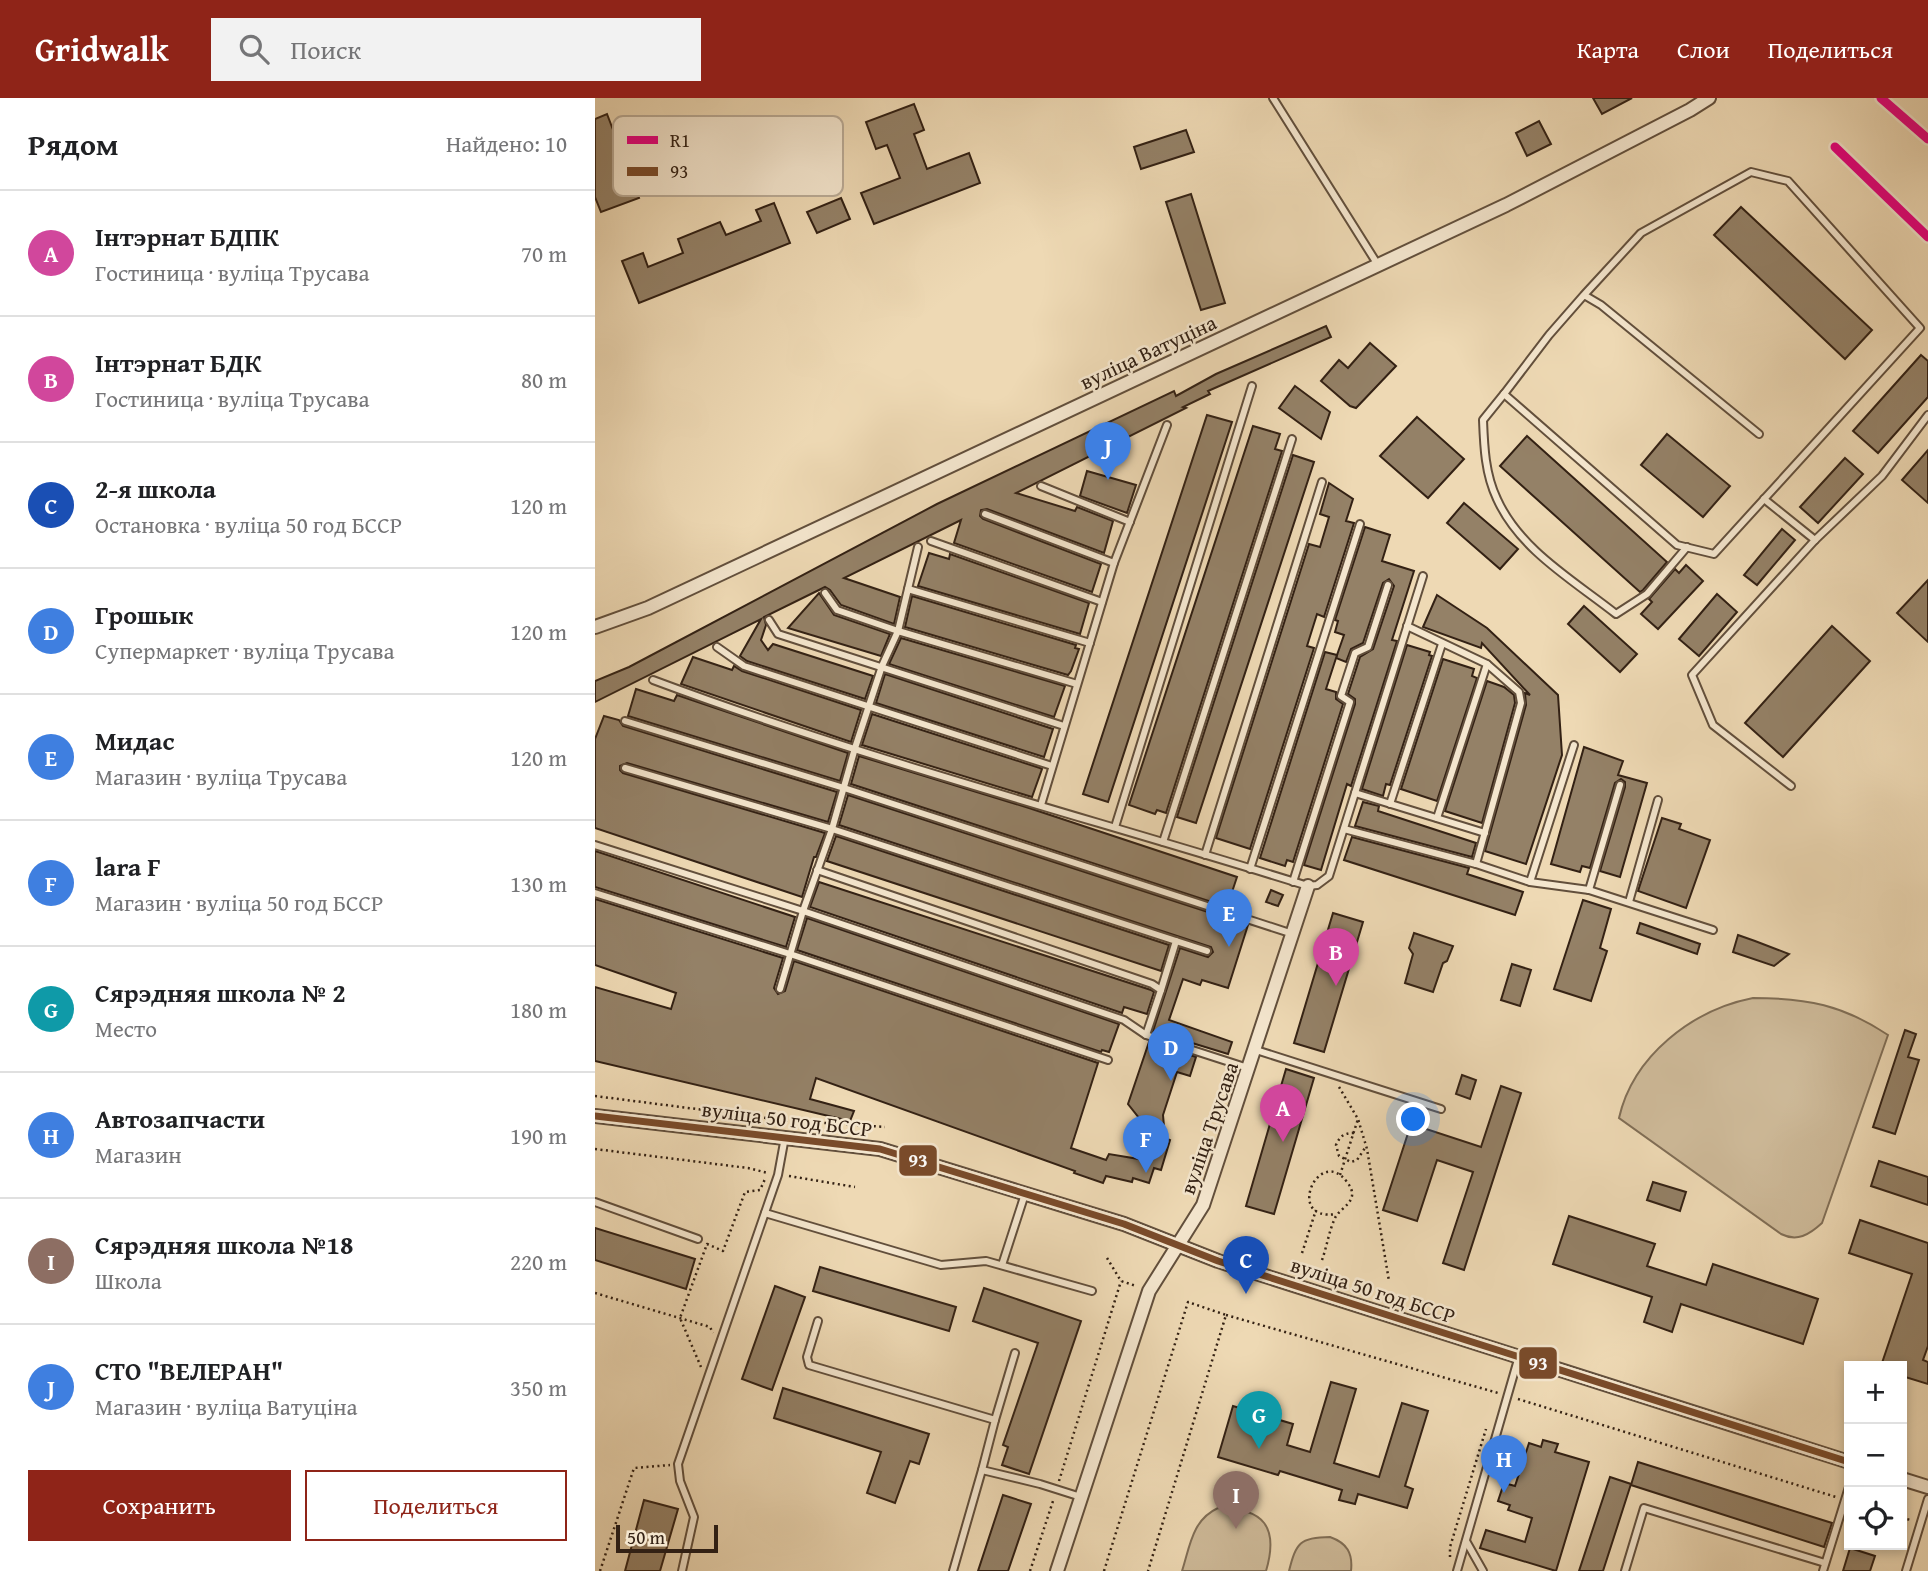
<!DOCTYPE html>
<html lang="ru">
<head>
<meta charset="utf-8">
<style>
  :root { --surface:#fff; --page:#f2f2f2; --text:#202124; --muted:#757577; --line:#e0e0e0; --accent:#8f2418 }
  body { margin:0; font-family:"Gentium Book Plus",serif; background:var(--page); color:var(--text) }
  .controls { position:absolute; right:21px; bottom:21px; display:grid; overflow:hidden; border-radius:0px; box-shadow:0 4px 10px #0003 }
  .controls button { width:63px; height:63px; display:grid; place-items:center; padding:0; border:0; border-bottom:2px solid var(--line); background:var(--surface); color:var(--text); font:35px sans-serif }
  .scale { position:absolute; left:21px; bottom:18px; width:102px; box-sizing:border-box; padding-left:7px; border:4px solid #332114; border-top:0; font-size:19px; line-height:24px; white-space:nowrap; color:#332114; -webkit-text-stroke:5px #f4e6ce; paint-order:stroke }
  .you { position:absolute; left:819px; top:1022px; width:24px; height:24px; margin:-18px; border:5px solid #fff; border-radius:50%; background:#1a73e8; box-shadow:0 0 0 10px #1a73e833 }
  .badge { display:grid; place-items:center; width:46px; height:46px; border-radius:50%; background:var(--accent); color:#fff; font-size:23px; font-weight:700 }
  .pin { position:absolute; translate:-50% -58px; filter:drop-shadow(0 2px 4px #0008) }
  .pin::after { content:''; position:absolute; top:37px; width:24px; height:21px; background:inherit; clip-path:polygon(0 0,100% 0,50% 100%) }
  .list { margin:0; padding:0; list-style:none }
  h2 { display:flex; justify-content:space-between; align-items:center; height:91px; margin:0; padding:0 28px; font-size:30px }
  h2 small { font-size:23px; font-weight:400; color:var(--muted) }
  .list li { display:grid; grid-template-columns:46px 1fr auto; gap:21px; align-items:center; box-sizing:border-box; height:126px; padding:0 28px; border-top:2px solid var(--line) }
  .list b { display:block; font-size:26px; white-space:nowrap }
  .list p { margin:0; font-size:23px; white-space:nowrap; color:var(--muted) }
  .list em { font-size:23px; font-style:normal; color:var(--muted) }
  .actions { display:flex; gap:14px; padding:21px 28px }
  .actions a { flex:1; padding:16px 0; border:2px solid var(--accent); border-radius:0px; text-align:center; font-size:24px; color:var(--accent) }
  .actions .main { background:var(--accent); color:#fff }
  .icon { flex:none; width:38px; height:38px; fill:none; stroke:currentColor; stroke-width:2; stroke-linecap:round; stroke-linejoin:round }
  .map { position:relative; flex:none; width:1333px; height:1473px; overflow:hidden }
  header { display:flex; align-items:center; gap:42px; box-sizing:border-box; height:98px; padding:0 35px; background:var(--accent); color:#fff }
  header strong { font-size:33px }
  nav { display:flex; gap:38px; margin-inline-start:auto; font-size:24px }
  .search { width:490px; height:63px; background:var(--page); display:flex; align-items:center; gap:18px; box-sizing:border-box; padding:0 24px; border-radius:0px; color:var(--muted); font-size:26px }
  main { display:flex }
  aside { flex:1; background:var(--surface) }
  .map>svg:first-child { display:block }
</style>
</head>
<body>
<header>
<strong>Gridwalk</strong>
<div class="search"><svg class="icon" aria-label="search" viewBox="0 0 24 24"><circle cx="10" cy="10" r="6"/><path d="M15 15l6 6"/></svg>Поиск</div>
<nav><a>Карта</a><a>Слои</a><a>Поделиться</a></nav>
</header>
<main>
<aside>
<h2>Рядом<small>Найдено: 10</small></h2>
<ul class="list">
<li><span class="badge" style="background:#d1479c">A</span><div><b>Інтэрнат БДПК</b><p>Гостиница · вуліца Трусава</p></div><em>70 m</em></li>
<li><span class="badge" style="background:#d1479c">B</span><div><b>Інтэрнат БДК</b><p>Гостиница · вуліца Трусава</p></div><em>80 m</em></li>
<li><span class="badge" style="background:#1a4fb4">C</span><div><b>2-я школа</b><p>Остановка · вуліца 50 год БССР</p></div><em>120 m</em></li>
<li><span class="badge" style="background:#3f7fe0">D</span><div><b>Грошык</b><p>Супермаркет · вуліца Трусава</p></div><em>120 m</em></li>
<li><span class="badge" style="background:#3f7fe0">E</span><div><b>Мидас</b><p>Магазин · вуліца Трусава</p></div><em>120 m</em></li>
<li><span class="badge" style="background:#3f7fe0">F</span><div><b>lara F</b><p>Магазин · вуліца 50 год БССР</p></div><em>130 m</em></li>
<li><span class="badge" style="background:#0f9aa8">G</span><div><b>Сярэдняя школа № 2</b><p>Место</p></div><em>180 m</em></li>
<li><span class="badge" style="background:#3f7fe0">H</span><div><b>Автозапчасти</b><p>Магазин</p></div><em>190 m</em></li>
<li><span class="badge" style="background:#8d6e63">I</span><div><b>Сярэдняя школа №18</b><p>Школа</p></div><em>220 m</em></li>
<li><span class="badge" style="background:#3f7fe0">J</span><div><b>СТО &quot;ВЕЛЕРАН&quot;</b><p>Магазин · вуліца Ватуціна</p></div><em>350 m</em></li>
</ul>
<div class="actions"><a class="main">Сохранить</a><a>Поделиться</a></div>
</aside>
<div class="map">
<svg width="1333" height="1473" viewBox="0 0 1333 1473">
  <rect width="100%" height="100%" fill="#eed9b4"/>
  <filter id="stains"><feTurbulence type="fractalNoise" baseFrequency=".00286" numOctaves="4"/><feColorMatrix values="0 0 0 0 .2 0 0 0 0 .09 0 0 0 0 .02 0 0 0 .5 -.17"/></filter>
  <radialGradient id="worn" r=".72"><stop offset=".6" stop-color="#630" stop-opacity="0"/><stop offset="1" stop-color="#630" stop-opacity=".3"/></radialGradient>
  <!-- green -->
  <g fill="#ceba99" stroke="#806e56" stroke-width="2">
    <path d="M 1158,900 C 1212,900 1248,907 1293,937 L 1227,1125 C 1214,1137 1202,1144 1186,1136 L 1024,1020 C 1038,958 1097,912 1158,900 Z"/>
    <path d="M 623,1410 C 669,1410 684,1429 671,1473 L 587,1473 C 595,1448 597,1422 623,1410 Z"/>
    <path d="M 735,1439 C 752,1445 758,1455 756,1473 L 694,1473 C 701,1445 705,1439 735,1439 Z"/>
  </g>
  <!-- building -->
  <g fill="#948167" stroke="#332114" stroke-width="2">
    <polygon points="998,0 1037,0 1007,16"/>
    <polygon points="319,6 329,32 319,36 332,71 374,55 385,85 279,126 266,95 305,80 292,47 281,51 271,24"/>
    <polygon points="12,16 44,100 6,114 0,99 0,21"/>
    <polygon points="944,23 956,46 932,58 921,35"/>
    <polygon points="591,32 599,54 546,71 539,49"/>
    <polygon points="596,96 630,205 606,212 571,104"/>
    <polygon points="246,100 255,121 222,135 212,114"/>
    <polygon points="179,105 195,145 44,205 27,163 48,155 53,169 88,155 83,141 125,124 131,137 166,123 161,112"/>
    <polygon points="1146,109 1277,232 1250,261 1119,137"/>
    <polygon points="731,228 736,239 613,293 615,296 588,309 591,310 421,395 480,413 482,409 518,423 509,455 392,411 386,412 385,418 388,421 506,466 497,494 359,445 366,422 249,480 305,499 299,526 246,507 235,492 230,489 169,519 171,527 166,542 173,552 178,546 278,578 270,601 152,563 145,558 166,521 0,604 0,583 34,569 342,406 579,293 581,298 621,276"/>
    <polygon points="775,245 801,268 761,310 755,308 726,283 744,262 753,270"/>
    <polygon points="1326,257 1333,263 1333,299 1283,355 1258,333"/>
    <polygon points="700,288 735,314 726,341 684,310"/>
    <polygon points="612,317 637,324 513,704 488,696"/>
    <polygon points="822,319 869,361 833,400 785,358"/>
    <polygon points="658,328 685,336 680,351 687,353 571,715 562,712 560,716 534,707"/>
    <polygon points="1072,336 1135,388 1108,419 1046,367"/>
    <polygon points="932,338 1072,464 1048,492 1045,494 905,368"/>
    <polygon points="1333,352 1333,405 1307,382"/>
    <polygon points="698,357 719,364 601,725 582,719"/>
    <polygon points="1250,360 1268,376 1223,425 1205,409"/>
    <polygon points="492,373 541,387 532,415 485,398"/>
    <polygon points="734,385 758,401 751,423 759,425 729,519 722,516 712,548 719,550 655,751 621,740 714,446 725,449 734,419 725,416"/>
    <polygon points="869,405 923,451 905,471 852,425"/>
    <polygon points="770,429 795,437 787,463 819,473 797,542 802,543 756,688 752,686 726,772 709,767 760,606 760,601 753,596 765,559 778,551 799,488 794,481 788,485 768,545 756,551 751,564 741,560 749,537 740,534 743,523 740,522"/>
    <polygon points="1187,431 1200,442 1162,487 1149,477"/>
    <polygon points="334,455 354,461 355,456 494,505 485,536 323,488"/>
    <polygon points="1091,467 1108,483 1063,531 1046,516 1057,504 1054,501 1080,471 1084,475"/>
    <polygon points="1333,482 1333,544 1302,515"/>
    <polygon points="224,495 239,517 295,536 286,558 193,530"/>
    <polygon points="1122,496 1142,514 1104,558 1084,541"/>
    <polygon points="842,497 892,530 963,597 967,657 931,766 890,753 931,607 930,595 935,597 887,545 886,550 828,529"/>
    <polygon points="317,498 481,547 480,550 484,551 476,573 473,577 310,529"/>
    <polygon points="989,508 1042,556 1025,574 973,526"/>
    <polygon points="1237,528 1275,563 1188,659 1150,625"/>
    <polygon points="306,540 470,588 459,619 294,566"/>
    <polygon points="812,547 835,554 834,557 837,558 795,687 791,686 788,698 767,691"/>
    <polygon points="730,554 742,557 731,591 741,594 741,601 748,606 698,764 692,762 690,768 665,760"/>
    <polygon points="98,559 137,572 139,568 147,573 266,612 256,644 86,586"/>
    <polygon points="848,561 879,571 877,578 882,580 842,703 806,691"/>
    <polygon points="290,576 458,631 449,659 281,605"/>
    <polygon points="892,583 909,589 919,597 920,605 887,725 850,713"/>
    <polygon points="41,591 79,603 82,597 253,655 245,683 33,618"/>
    <polygon points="277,616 445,670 447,671 437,699 267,647"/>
    <polygon points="9,618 24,622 28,628 242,694 233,724 32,665 25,668 25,672 28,675 230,735 221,759 219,759 207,799 0,730 0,641"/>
    <polygon points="989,649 1028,663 1023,677 1052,685 1025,779 1005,773 1030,689 1030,684 1026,681 1020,685 995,770 987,768 985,774 956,766"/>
    <polygon points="264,658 434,710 642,779 632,809 256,686"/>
    <polygon points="253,697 653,827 633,890 607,882 605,887 588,881 574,922 637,944 633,956 558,933 585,850 613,859 618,854 616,849 244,727"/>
    <polygon points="768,704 784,708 783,713 881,745 877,759 760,728"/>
    <polygon points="1067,720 1086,726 1084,731 1115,742 1091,810 1043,793"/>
    <polygon points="241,738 574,847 566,873 232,763"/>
    <polygon points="757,739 874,770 872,776 928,794 920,817 749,762"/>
    <polygon points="0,753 200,819 191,849 0,789"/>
    <polygon points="224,784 556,892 559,894 552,916 529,909 527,915 215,809"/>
    <polygon points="676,792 688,797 683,808 671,804"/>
    <polygon points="0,801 188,860 179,890 183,896 190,893 199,863 503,965 476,1050 511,1062 514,1056 544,1061 550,1041 538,1038 544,1020 533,1006 554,944 601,959 595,978 582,974 568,1017 570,1040 575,1042 566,1072 559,1070 554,1085 538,1080 537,1084 511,1078 508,1085 479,1075 480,1073 221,980 215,1001 259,1013 255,1023 0,963 0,889 76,911 81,895 0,867"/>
    <polygon points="988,802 1016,811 1005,850 1012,853 996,903 959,891"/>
    <polygon points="738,815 768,824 729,954 699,945"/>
    <polygon points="212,820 524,926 514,954 507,952 506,954 202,852"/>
    <polygon points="1045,825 1105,846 1102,856 1042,835"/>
    <polygon points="819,835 858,848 852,863 848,865 838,894 810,885 818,856 814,850"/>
    <polygon points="1143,837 1160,843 1194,856 1179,868 1138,854"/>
    <polygon points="917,866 936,872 925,908 906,902"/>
    <polygon points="1310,932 1321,936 1313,959 1324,962 1300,1036 1278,1029"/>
    <polygon points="691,971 719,980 679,1116 651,1108"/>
    <polygon points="867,977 881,982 875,1001 861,996"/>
    <polygon points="906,988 926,995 869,1172 848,1165 878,1074 842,1062 822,1123 788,1112 816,1026 886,1049"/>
    <polygon points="1284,1063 1333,1079 1333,1107 1276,1088"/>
    <polygon points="1058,1084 1091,1094 1085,1113 1052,1102"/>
    <polygon points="974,1118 1060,1146 1052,1168 1111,1187 1118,1166 1223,1201 1208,1246 1086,1206 1077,1234 1049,1224 1057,1199 958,1166"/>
    <polygon points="1265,1122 1333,1145 1333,1248 1328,1262 1333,1264 1333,1286 1307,1278 1307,1268 1286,1268 1317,1176 1254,1155"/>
    <polygon points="0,1130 100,1161 91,1191 0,1162"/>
    <polygon points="225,1169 361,1209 354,1233 218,1193"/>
    <polygon points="180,1188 210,1199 177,1292 147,1281"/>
    <polygon points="389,1190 486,1223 434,1376 407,1367 413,1349 408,1347 443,1245 378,1223"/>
    <polygon points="736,1284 761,1291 739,1365 784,1379 807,1305 833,1313 810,1388 818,1391 812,1410 763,1396 760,1406 744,1402 747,1392 685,1373 683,1377 623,1359 638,1308 698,1326 692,1347 715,1354"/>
    <polygon points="188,1290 334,1336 324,1366 315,1363 300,1405 272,1395 286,1354 179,1320"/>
    <polygon points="948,1342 963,1346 960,1354 994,1364 961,1473 885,1450 891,1432 930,1444 937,1420 913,1412 915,1407 903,1403 909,1385 920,1388 934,1345 946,1349"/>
    <polygon points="1043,1364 1237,1425 1229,1449 1036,1387"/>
    <polygon points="1015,1379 1036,1386 1008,1473 984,1473"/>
    <polygon points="408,1397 436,1406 413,1473 383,1473"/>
    <polygon points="49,1402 83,1411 65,1473 30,1473"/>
    <polygon points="1255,1450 1280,1458 1275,1473 1248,1473"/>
  </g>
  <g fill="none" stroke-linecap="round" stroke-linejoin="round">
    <defs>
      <g id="lane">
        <polyline points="678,0 783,167"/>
        <polyline points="989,197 954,237 909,296 1082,447 1119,456 1325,230 1193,83 1156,74 1046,135 989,197 1006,207 1164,336"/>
        <path d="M 909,296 L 888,322 C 889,348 890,376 902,401 C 925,452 978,482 1021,516 L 1052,496 L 1092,449"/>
        <polyline points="446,388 535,424"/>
        <polyline points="1169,401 1220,442"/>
        <polyline points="390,416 519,465"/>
        <polyline points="336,443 507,504"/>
        <polyline points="313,491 495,545"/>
        <polyline points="230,495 242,512 303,533 482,586"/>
        <polyline points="174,522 183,536 469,628"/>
        <polyline points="812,528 892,566 924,594 926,605 881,766"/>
        <polyline points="122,549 149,568 457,668"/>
        <path d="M 58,582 C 272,662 495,720 713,788 L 722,787 L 734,778 L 828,478"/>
        <polyline points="30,623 249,690 698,836"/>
        <polyline points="30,670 237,731 581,843 566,892"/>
        <polyline points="1196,688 1118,627 1097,577 1220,442 1287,378 1333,317"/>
        <polyline points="760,695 890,735"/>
        <polyline points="795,706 847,546"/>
        <polyline points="446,707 519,465 572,327"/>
        <polyline points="842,720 892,566"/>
        <polyline points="520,729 657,288"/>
        <polyline points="749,731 881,766 935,784 994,792 1118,832"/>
        <polyline points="568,744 697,341"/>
        <polyline points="0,747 208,813 529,922 551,937 653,970"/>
        <polyline points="610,757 727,384"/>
        <polyline points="655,771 765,426"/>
        <polyline points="222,772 557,886 566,892 551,937"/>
        <polyline points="698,784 755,604 746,598 760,555 773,549 793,487"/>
        <polyline points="935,784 979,647"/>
        <polyline points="994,792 1025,687"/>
        <polyline points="0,795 195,856 513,962"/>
        <polyline points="1034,804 1063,702"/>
        <polyline points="581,843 612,853"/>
        <polyline points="185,891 208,813 237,731 260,650 287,568 303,533 323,449"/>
        <polyline points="661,952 846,1011"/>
        <polyline points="0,1104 103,1141"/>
        <polyline points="170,1115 346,1167 391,1163 497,1193"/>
        <polyline points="407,1167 430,1096"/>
        <polyline points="223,1223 212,1259 214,1267 400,1322 387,1372"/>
        <polyline points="400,1322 420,1255"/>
        <polyline points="871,1443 888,1473"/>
        <polyline points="87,1473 99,1419 85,1383 83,1366 183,1077 190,1039"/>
        <polyline points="358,1473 387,1372 445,1386 486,1399"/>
        <polyline points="862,1473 924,1258"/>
        <polyline points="1030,1473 1049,1410 1230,1465"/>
        <polyline points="1228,1473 1254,1389"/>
        <polyline points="1311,1473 1333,1401"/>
      </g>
      <g id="street">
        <polyline points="0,529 53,510 911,107 1095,12 1114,0"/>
        <polyline points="0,1018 285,1051 529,1126 623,1163 1254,1364"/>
        <polyline points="1307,1381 1333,1389"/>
        <polyline points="462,1473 554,1193 608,1107 713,788"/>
      </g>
    </defs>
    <!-- lane casing -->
    <use href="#lane" stroke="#624f3c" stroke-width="10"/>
    <!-- street casing -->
    <use href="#street" stroke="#624f3c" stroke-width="16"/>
    <!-- path -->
    <g stroke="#332114" stroke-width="2.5" stroke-dasharray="2 3.5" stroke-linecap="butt">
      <polyline points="744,989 763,1021 772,1051 794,1183"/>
      <polyline points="0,998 187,1022 290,1029"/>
      <path d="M 759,1035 C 749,1035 745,1038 741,1047 L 744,1058 L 756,1064 L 762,1062 L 770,1050"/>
      <polyline points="0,1051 153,1070 173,1075"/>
      <polyline points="745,1077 763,1021"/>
      <polyline points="194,1078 260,1089"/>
      <polyline points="707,1155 721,1112"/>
      <polyline points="512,1160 526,1183 541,1188"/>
      <path d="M 727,1162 C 732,1148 734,1133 740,1120 C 745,1109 767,1103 752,1084 C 724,1046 689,1124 741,1116"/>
      <polyline points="0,1195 115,1229 118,1235"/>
      <polyline points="631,1217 903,1295"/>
      <polyline points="106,1269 85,1220 112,1146 128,1153 150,1094 165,1092 170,1081"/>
      <polyline points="923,1301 1241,1399"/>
      <polyline points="464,1383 526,1183"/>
      <polyline points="1307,1420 1316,1422"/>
      <polyline points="855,1459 855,1449 891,1331"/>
      <polyline points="5,1473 39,1370 75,1367"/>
      <polyline points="435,1473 459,1400"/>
      <polyline points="509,1473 593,1204 631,1217 553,1473"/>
    </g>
    <!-- lane -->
    <use href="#lane" stroke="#f4e6ce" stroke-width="6"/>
    <!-- street -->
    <use href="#street" stroke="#f4e6ce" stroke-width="12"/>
    <defs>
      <polyline id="bus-1" points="0,1018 285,1051 529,1126 623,1163 1254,1364"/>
    </defs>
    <!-- bus-1 casing -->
    <use href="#bus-1" stroke="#f4e6ce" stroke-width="12"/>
    <!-- bus-1 -->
    <use href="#bus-1" stroke="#7a4b2a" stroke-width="7"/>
    <defs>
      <g id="rail-1">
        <polyline points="1286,0 1333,41"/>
        <polyline points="1240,49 1333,139"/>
      </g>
    </defs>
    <!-- rail-1 casing -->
    <use href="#rail-1" stroke="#f4e6ce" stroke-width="14"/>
    <!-- rail-1 -->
    <use href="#rail-1" stroke="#e5007d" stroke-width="9"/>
  </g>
  <g text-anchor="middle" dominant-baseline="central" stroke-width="5" stroke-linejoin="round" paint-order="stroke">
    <!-- street labels -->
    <g font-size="21" fill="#332114" stroke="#f4e6ce">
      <text transform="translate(553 254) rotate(-25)">вуліца Ватуціна</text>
      <text transform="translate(192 1021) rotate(7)">вуліца 50 год БССР</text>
      <text transform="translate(614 1030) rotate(-71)">вуліца Трусава</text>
      <text transform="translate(778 1192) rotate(18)">вуліца 50 год БССР</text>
    </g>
  </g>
  <!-- legend -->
  <rect x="18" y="18" width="230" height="80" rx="10" fill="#f4e6ce" stroke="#baab96" stroke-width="2"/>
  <rect x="32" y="38" width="31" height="8" fill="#e5007d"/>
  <rect x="32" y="69" width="31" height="9" fill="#7a4b2a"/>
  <g font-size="19" fill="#332114">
    <text x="75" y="49">R1</text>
    <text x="75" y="80">93</text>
  </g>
  <g stroke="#f4e6ce" stroke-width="2.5">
    <rect x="303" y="1046" width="40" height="33" rx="7" fill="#7a4b2a"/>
    <rect x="923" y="1248" width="40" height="34" rx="7" fill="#7a4b2a"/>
  </g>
  <g font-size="19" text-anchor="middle" font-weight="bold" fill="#fff">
    <text x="323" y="1069">93</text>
    <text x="943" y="1272">93</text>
  </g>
  <rect width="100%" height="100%" filter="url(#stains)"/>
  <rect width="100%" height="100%" fill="url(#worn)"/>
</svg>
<div class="controls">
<button>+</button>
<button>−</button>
<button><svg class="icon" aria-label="locate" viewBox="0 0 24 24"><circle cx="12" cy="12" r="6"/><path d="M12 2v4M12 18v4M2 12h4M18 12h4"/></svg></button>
</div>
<div class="scale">50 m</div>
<div class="you"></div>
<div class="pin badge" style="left:688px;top:1044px;background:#d1479c">A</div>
<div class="pin badge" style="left:741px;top:888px;background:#d1479c">B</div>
<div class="pin badge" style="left:651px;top:1196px;background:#1a4fb4">C</div>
<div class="pin badge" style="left:576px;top:983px;background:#3f7fe0">D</div>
<div class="pin badge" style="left:634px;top:849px;background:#3f7fe0">E</div>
<div class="pin badge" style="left:551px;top:1075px;background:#3f7fe0">F</div>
<div class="pin badge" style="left:664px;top:1351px;background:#0f9aa8">G</div>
<div class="pin badge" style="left:909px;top:1395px;background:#3f7fe0">H</div>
<div class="pin badge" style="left:641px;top:1431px;background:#8d6e63">I</div>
<div class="pin badge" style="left:513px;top:382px;background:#3f7fe0">J</div>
</div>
</main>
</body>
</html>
